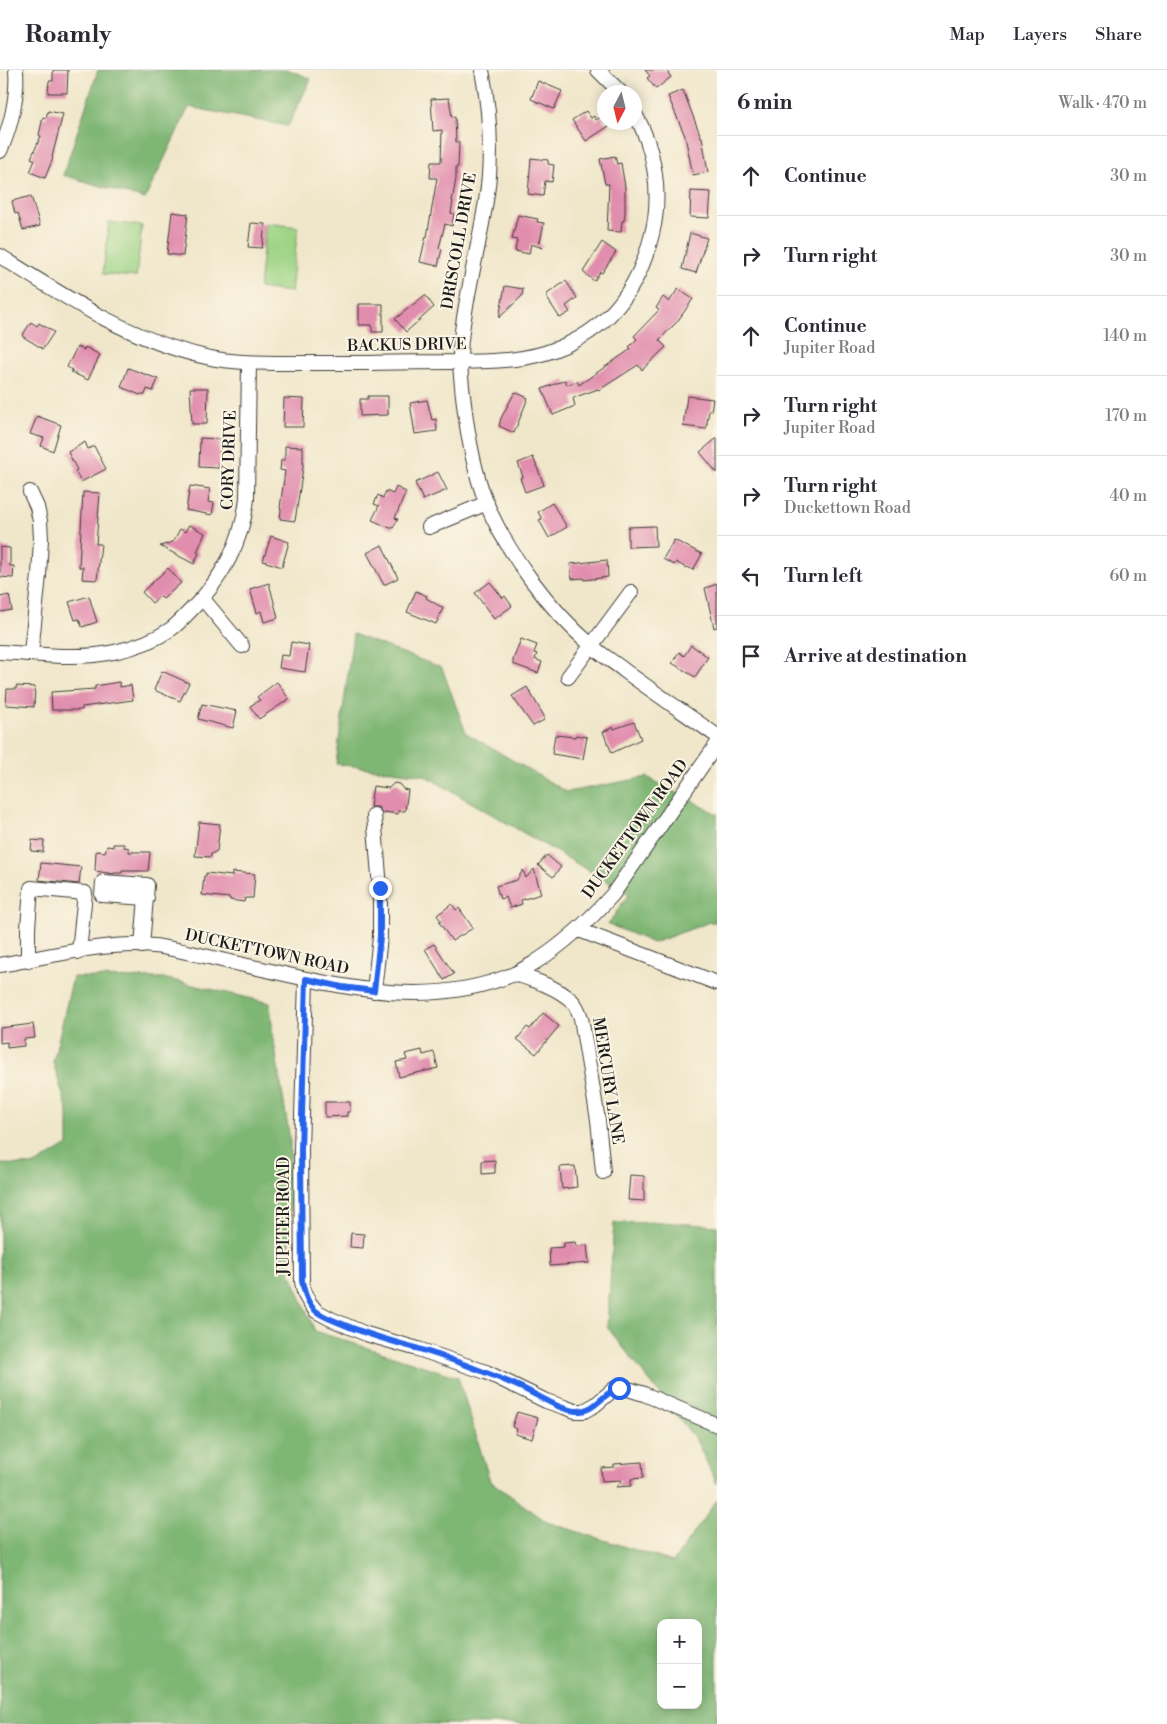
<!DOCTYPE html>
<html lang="en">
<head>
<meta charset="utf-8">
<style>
  :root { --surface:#fff; --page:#f7f7f7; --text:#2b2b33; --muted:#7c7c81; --line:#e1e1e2 }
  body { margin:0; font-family:"Libre Bodoni",serif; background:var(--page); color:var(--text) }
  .controls { position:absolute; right:15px; bottom:15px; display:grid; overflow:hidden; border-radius:10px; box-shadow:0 2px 12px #0003 }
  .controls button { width:45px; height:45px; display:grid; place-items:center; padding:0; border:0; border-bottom:1px solid var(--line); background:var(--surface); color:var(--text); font:25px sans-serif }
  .compass { position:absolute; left:597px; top:15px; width:45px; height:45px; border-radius:50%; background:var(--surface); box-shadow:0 2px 12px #0003; rotate:187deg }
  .stop { position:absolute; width:15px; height:15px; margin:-11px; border:4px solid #2563eb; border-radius:50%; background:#fff }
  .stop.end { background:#2563eb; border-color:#fff; box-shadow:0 1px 5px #0008 }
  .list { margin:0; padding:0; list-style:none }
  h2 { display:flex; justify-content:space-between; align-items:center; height:65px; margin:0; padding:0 20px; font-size:21px }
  h2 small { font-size:16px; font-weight:400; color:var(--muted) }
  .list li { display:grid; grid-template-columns:32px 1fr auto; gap:15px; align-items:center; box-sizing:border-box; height:80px; padding:0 20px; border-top:1px solid var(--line) }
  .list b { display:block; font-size:19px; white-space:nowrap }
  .list p { margin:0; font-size:16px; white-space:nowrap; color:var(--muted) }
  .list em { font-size:16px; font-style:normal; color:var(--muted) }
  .icon { flex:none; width:28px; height:28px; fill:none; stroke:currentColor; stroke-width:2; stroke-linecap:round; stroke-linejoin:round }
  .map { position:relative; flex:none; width:717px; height:1654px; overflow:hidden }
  header { display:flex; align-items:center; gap:30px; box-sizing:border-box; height:70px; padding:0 25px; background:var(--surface); border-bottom:1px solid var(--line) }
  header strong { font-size:24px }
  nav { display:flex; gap:28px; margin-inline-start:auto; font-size:18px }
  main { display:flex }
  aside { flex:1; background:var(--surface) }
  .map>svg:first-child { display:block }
</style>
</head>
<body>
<header>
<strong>Roamly</strong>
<nav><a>Map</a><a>Layers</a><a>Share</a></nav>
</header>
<main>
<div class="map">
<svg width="717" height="1654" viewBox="0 0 717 1654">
  <rect width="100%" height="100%" fill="#fcf5e5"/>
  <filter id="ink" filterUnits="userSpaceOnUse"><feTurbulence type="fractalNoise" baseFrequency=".02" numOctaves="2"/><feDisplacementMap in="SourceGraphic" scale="10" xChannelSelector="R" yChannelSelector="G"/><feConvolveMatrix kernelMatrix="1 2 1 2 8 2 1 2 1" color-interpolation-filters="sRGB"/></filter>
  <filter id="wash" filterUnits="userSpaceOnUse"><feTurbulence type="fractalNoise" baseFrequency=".0096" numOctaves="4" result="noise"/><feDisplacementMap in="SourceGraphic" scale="20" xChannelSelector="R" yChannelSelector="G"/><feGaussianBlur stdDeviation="1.12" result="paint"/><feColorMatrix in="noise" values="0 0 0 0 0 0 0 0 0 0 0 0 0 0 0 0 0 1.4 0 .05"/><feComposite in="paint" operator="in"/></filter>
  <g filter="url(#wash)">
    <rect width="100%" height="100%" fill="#f0e7cb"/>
    <!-- green -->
    <g fill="#9ed486" stroke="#5d7851">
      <polygon points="109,152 142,156 136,207 103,204"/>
      <polygon points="266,153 298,157 291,222 259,218"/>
    </g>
    <!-- forest -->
    <g fill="#7eb673" stroke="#4d6948" fill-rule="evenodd">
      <polygon points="98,0 290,0 311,9 288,56 189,37 145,129 63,105"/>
      <polygon points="353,564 442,598 466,663 567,722 647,707 715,743 717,744 717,852 710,852 653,873 608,854 629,824 424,705 336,694"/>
      <path d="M 73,907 L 163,908 L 270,933 L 273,966 L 290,1070 L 290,1202 L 315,1261 L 458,1307 L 490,1411 L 547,1452 L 673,1492 L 717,1430 L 717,1654 L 0,1654 L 0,1094 L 35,1095 L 68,1075 L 68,1042 L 53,992 ZM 661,1553 L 698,1553 L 698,1635 L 661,1635 Z"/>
      <polygon points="660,1152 717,1156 717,1414 696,1370 607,1257 614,1153"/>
    </g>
    <g id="blocks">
      <!-- building -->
      <g fill="#e18dad">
        <polygon points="53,0 68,0 67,23 48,23 49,11 53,11"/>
        <polygon points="645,0 666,0 671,7 656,19 647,8 650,6"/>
        <polygon points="538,11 562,21 554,39 531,29"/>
        <polygon points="683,20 701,67 702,67 708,102 693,105 685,66 668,26"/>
        <polygon points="449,28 452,47 455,47 456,72 459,72 458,97 456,97 456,109 452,131 453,131 451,143 454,144 452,156 445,154 439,178 442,179 438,196 420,192 426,166 427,167 437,108 430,108 431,92 441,92 442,60 433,61 431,29"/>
        <polygon points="48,41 63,44 52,87 53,88 45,108 30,102 35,90 31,88 41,66 39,65 43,47 46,48"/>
        <polygon points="586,41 591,48 594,46 596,50 602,46 604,52 607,52 609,56 586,71 572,50"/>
        <polygon points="615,86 617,94 621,93 625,117 625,143 624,151 622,151 621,162 607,161 609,114 605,114 600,89"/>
        <polygon points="531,88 548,90 548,94 554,95 552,112 545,111 543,126 528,124"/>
        <polygon points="691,121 711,122 709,148 690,147"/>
        <polygon points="31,126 40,156 23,160 18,143 15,144 12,131"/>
        <polygon points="172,142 188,144 183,186 167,184"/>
        <polygon points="518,145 538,149 537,152 544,153 540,172 538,171 543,178 531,174 529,184 515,181 517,170 512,169"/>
        <polygon points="251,153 265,154 262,178 248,177"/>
        <polygon points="690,163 707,168 696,203 682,199"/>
        <polygon points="602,172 616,182 602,203 600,202 594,211 583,202"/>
        <polygon points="566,211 577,228 566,236 570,242 560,248 547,228 547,224"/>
        <polygon points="505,216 523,219 522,226 499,248"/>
        <polygon points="678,219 693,229 677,252 659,270 666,277 642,300 638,295 599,320 598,319 573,328 575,336 553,345 542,319 565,310 567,315 577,311 579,315 631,279 629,277 637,269 634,266 659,240 656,238 663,227 669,232"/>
        <polygon points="425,225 434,237 406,262 395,249"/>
        <polygon points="359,234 383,234 383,262 372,262 372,255 359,255"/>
        <polygon points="31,252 37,256 39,253 54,262 43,279 22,266"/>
        <polygon points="77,277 84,280 85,277 100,285 88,310 71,302 72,300 67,297"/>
        <polygon points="128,298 158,309 153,321 147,319 145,325 141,324 140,325 121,317"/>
        <polygon points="190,318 208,318 207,354 192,354"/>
        <polygon points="515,322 528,328 514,363 499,356 501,348"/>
        <polygon points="368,326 388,326 388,345 360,346 360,329 368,329"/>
        <polygon points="687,326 713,329 711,341 709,340 706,359 683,356"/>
        <polygon points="284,328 304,329 303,357 283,357"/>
        <polygon points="427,330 432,350 436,349 437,361 415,364 410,333"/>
        <polygon points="37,346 61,355 53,381 41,376 44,368 30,364"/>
        <polygon points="200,368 220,369 219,398 199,397"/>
        <polygon points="717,368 717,403 700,382"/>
        <polygon points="85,372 88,379 94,376 106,399 81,412 75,401 77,400 68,382"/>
        <polygon points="285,376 303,377 303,398 295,451 280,449 281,439 280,438 285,401 280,400 281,390 285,390"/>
        <polygon points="533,387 544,415 525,422 520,408 523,407 518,393"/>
        <polygon points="438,402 447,420 423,430 415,413"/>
        <polygon points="190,416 210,419 208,432 214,433 212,445 186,440"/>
        <polygon points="396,417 406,422 395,448 398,449 393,458 390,458 372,450 379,436 374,434 378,425 383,428 386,421 393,424"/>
        <polygon points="83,422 100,423 96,474 101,474 97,510 82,509 83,497 79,497"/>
        <polygon points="552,433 567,457 549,468 539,450 542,449 538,442"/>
        <polygon points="189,455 205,463 197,482 199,483 194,494 160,476 173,472 180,459 185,462"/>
        <polygon points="655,456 656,476 628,477 628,457"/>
        <polygon points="271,466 289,472 282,497 263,491"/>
        <polygon points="674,470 702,484 693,500 687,497 686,498 676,492 674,495 663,489"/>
        <polygon points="382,475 398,508 384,515 367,483"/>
        <polygon points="0,477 10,478 10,496 14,496 13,508 0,507"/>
        <polygon points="607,490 608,507 584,510 584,508 572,509 570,494"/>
        <polygon points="168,498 181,513 163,529 160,526 152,533 142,522"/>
        <polygon points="490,512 503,528 505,526 512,536 494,549 475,523"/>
        <polygon points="269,513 278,548 264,552 261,541 257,543 250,519"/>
        <polygon points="717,514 717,557 714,558 705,518"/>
        <polygon points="416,521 427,526 426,528 443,538 436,554 407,542"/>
        <polygon points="9,525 12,540 0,542 0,527"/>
        <polygon points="89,526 97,552 82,557 79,549 75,550 69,532"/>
        <polygon points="521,569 537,575 534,583 537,584 535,589 542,592 538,603 513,594 513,590"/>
        <polygon points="291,572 309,575 305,602 279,598 281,585 289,586"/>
        <polygon points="691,575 708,587 695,607 672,593 679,582 684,586"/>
        <polygon points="162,601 189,613 180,631 154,620"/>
        <polygon points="119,612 120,617 131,615 133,630 82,637 82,640 52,640 51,622 95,619 95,616"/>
        <polygon points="277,612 289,629 259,649 250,636 260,630 257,627"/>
        <polygon points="16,616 35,617 34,637 6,635 7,619 16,619"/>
        <polygon points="527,617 544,646 544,650 533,656 512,626"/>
        <polygon points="202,634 237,641 233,658 198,649"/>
        <polygon points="634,652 641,669 612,683 603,662 613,657 614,659"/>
        <polygon points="555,665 575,667 576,665 587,667 583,689 552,684"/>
        <polygon points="394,713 399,714 403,719 408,720 405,741 398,741 398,744 384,742 383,744 378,737 370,737 373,716 389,718"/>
        <polygon points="199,752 220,754 217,781 211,784 211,787 195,786"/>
        <polygon points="32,770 44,771 43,782 31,781"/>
        <polygon points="113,774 124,774 124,777 129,778 129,782 150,782 148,801 122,801 122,803 114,803 114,804 95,801 96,781 105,782 107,776 113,777"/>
        <polygon points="547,785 561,797 553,807 538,795"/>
        <polygon points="41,793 81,797 79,814 39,810"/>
        <polygon points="534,799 541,824 521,830 522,834 510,838 506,827 500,829 496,816 517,810 523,800 526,808"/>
        <polygon points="232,802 255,804 253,828 245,828 244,832 230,830 230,828 202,825 204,806 206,806 206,803 232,806"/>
        <polygon points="452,834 456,840 459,838 473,858 452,871 439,852 441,851 437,845"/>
        <polygon points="434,874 454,904 444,910 425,879"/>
        <polygon points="543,943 559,956 536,984 517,969 527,957 530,959"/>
        <polygon points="33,954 35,968 24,969 24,976 7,978 7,972 0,973 0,958"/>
        <polygon points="422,980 423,985 434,982 438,998 399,1007 396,992 407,990 405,984"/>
        <polygon points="325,1032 350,1032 350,1042 347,1042 347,1046 325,1047"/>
        <polygon points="495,1090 495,1103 482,1104 482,1091"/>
        <polygon points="575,1096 577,1117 562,1119 560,1097"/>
        <polygon points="630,1105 644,1106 644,1131 628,1130"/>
        <polygon points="351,1163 364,1164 363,1178 350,1177"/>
        <polygon points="575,1172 576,1176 587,1175 589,1193 550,1196 549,1178 564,1177 564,1173"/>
        <polygon points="517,1342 538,1348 532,1369 515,1364 517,1359 512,1357"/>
        <polygon points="642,1392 643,1408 631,1409 631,1416 616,1417 622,1410 602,1411 601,1398 614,1397 614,1394"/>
      </g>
    </g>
  </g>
  <g filter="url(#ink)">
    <use href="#blocks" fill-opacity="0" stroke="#3c3a36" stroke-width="1"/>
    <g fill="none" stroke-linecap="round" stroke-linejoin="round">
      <defs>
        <g id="minor">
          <path d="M 482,0 C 490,43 493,88 486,131 C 479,175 468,217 462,261 C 458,287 461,309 464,334 C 468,367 474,401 486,432 C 506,482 550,540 591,575 C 601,585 614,592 625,601 C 655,623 686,644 717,666"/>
          <polyline points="598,0 620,22"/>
          <path d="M 0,81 C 11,57 18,26 16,0"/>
          <path d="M 0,186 C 65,227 130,270 206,287 C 233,293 261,293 288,293 C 316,293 343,293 371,293 C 398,292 426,292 453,292 C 487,291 525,292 556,279 C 610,259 639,218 652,164 C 662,124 655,78 634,42"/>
          <polyline points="30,422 37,437 40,451 41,469 39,505 31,583"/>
          <polyline points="429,457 487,433"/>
          <polyline points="203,529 242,576"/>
          <path d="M 0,582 C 38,584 77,590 114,582 C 133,578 155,570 171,559 C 178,554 184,547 190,541 C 221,511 243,471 247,428 L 249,293"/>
          <polyline points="568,607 631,522"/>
          <polyline points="374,745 380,818 380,867 374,921"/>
          <polyline points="579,860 717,913"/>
          <polyline points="142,876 147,815 103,812 102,825 147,828"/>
          <polyline points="28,891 28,858 31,818 85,823 79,882"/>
          <path d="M 0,895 C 47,887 107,871 154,876 C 180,879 210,888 235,893 C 328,913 422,943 514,904 C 521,901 527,897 534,893 C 564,874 590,850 613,824 L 717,674"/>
          <path d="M 515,904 C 534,910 557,917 572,931 C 577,936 579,942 581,948 L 598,1050 L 603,1102"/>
          <polyline points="306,909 301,1080 302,1211 304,1223 309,1232 316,1241 331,1249 366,1264 418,1279 486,1302 546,1331 564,1337 575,1341 584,1341 595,1335 614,1319 625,1318 644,1324 717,1355"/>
        </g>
      </defs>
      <!-- minor casing -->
      <use href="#minor" stroke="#3c3a36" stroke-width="16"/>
      <!-- minor -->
      <use href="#minor" stroke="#fff" stroke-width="14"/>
    </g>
  </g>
  <g fill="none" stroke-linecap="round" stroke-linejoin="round" filter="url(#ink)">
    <!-- route -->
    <path stroke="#2563eb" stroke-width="6" d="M 380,818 L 380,867 L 374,921 L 342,917 L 306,909 L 301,1080 L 302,1211 C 304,1222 307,1234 316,1241 C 323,1247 333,1250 340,1253 C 365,1264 390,1271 416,1278 C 452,1289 486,1302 520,1317 C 538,1325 557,1339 576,1341 C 596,1342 603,1322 619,1318"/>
  </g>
  <g text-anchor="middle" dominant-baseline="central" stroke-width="4" stroke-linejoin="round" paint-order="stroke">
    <!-- street labels -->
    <g font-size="16" fill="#1c1c1c" stroke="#fcf5e5">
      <text transform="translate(459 171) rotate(-80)">DRISCOLL DRIVE</text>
      <text transform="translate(407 275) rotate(-1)">BACKUS DRIVE</text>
      <text transform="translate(229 390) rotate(-88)">CORY DRIVE</text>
      <text transform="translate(635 759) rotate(-54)">DUCKETTOWN ROAD</text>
      <text transform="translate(267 882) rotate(12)">DUCKETTOWN ROAD</text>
      <text transform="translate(608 1011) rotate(81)">MERCURY LANE</text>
      <text transform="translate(284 1146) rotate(-90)">JUPITER ROAD</text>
    </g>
  </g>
</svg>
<div class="controls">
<button>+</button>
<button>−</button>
</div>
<svg class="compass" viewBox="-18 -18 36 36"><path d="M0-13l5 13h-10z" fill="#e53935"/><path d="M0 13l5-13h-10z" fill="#7c7c81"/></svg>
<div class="stop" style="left:619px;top:1318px"></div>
<div class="stop end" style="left:380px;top:818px"></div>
</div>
<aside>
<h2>6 min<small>Walk · 470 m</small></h2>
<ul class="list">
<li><svg class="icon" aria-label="ahead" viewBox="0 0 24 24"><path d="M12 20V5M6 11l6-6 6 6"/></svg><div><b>Continue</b></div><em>30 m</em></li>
<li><svg class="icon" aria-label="right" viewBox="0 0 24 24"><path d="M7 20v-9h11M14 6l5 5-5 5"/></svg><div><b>Turn right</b></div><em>30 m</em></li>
<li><svg class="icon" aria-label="ahead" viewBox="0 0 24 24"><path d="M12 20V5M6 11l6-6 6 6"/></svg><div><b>Continue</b><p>Jupiter Road</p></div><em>140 m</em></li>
<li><svg class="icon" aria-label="right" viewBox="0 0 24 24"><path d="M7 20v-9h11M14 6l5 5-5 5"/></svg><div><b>Turn right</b><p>Jupiter Road</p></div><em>170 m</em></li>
<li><svg class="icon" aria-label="right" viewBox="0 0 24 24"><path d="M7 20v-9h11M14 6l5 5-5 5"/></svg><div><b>Turn right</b><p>Duckettown Road</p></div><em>40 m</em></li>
<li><svg class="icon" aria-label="left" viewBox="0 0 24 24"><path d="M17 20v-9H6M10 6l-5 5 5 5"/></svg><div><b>Turn left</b></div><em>60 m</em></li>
<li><svg class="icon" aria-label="arrive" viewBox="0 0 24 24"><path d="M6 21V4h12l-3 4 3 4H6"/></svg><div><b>Arrive at destination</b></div></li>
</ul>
</aside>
</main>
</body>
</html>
